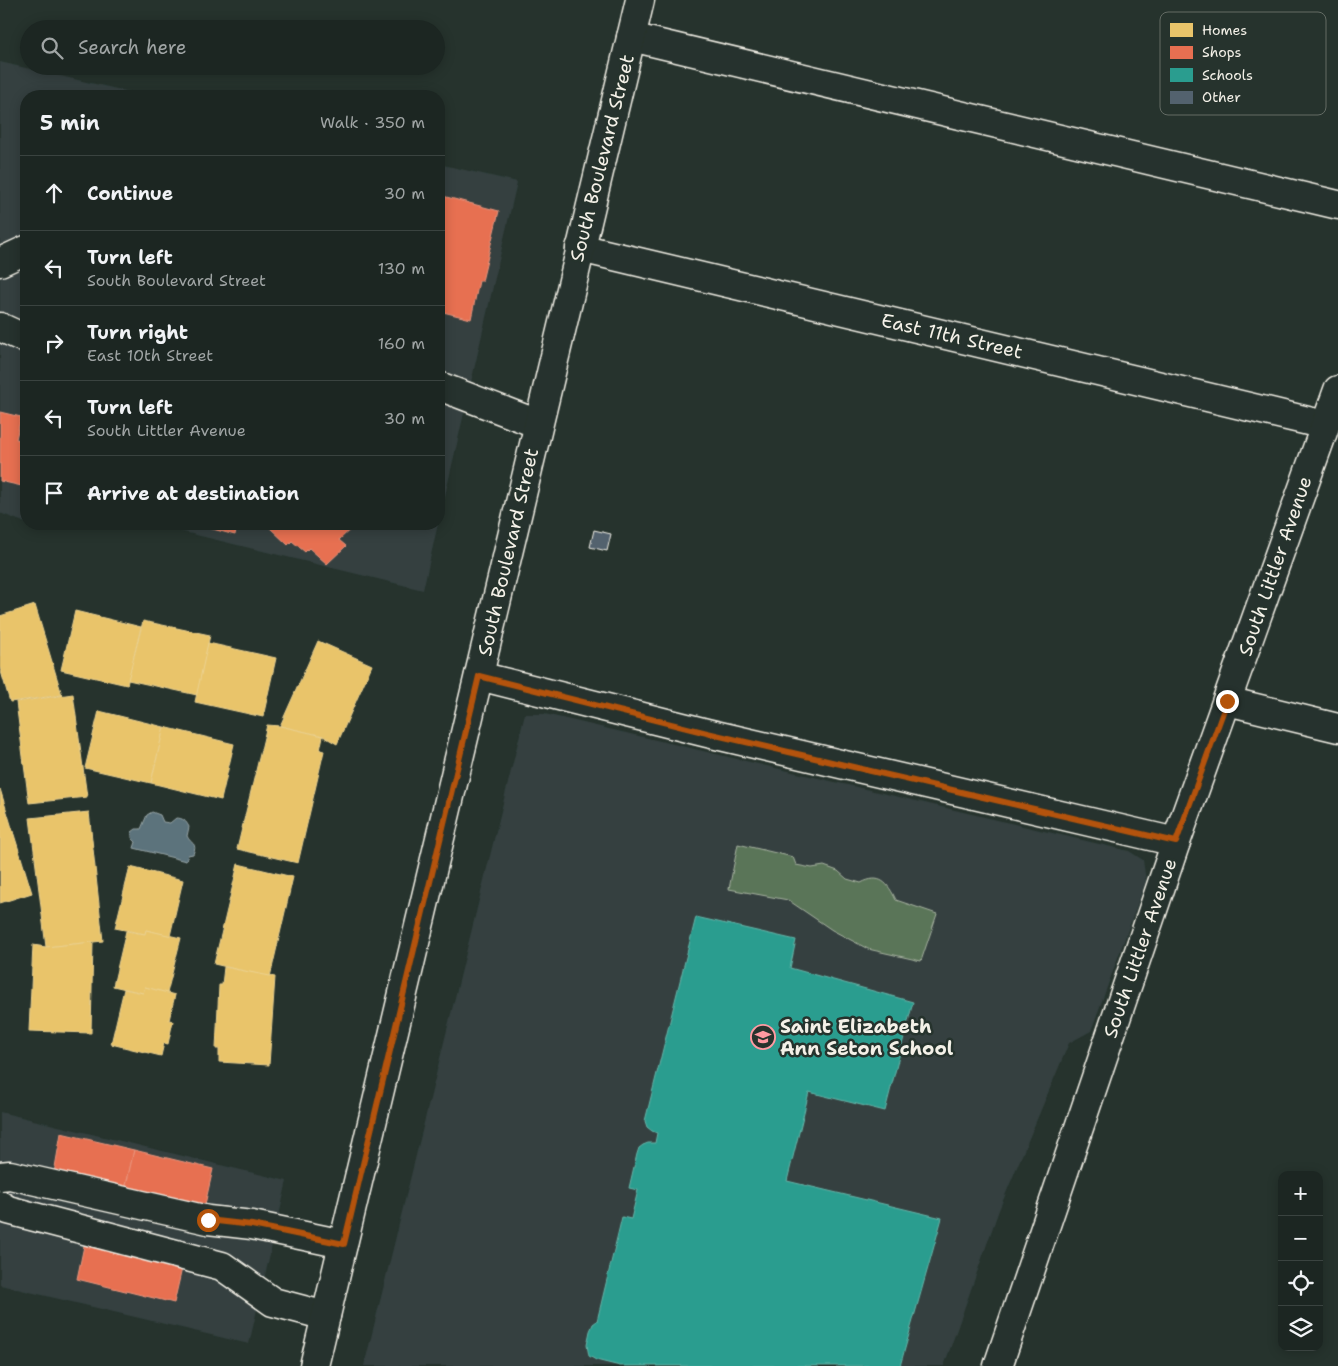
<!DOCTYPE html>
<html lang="en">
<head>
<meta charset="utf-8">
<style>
  :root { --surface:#1c2622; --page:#252e2a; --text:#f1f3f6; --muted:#a0a5a5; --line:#3a4340 }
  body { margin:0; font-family:"Shantell Sans",sans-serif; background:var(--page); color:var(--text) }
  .controls { position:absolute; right:15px; bottom:15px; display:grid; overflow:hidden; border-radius:10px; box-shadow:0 2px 12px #0003 }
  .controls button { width:45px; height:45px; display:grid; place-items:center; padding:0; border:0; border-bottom:1px solid var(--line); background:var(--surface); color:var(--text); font:25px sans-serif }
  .stop { position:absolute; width:15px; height:15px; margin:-11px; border:4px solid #b45309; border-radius:50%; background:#fff }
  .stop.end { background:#b45309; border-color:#fff; box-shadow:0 1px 5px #0008 }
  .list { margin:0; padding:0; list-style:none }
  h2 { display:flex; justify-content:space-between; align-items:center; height:65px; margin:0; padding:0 20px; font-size:21px }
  h2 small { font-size:16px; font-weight:400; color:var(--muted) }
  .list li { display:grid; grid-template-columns:32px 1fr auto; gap:15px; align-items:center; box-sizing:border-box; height:75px; padding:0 20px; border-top:1px solid var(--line) }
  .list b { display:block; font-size:19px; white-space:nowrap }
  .list p { margin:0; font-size:16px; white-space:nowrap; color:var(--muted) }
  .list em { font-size:16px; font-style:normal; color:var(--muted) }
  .icon { flex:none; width:28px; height:28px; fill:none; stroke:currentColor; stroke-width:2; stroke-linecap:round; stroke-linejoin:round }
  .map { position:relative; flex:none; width:1338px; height:1366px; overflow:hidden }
  .search { position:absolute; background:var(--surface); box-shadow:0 2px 12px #0003; left:20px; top:20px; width:425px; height:55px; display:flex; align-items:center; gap:12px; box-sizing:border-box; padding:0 18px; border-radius:28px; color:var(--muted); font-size:19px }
  .panel { position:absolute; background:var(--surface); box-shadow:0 2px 12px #0003; left:20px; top:90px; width:425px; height:440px; border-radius:20px }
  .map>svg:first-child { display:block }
</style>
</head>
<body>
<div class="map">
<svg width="1338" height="1366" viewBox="0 0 1338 1366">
  <rect width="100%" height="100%" fill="#26332d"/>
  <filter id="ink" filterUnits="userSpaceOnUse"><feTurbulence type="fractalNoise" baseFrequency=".02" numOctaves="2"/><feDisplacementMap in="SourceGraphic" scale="10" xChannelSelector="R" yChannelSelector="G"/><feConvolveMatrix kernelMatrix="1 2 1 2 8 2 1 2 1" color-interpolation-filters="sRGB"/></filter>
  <g filter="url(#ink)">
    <!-- built -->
    <g fill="#344140">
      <polygon points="0,62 147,96 26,96 26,523 0,513"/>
      <polygon points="439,164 517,182 439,522"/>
      <polygon points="151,524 438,524 423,590"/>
      <polygon points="525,714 545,714 1129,851 1143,860 1146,881 1091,1031 1069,1043 999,1210 944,1366 364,1366"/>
      <polygon points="0,1112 287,1181 249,1344 0,1285"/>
    </g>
    <!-- green -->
    <path fill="#5a7459" stroke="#a7b2a0" d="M 738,844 L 793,857 L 796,865 L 812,868 L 824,866 L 838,871 L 847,879 L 861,883 C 880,873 888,883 896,900 L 937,914 L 921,961 L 868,949 L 832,930 L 788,900 L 729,889 Z"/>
    <!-- water -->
    <path fill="#5b737c" stroke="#98a5a7" d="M 152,812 L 160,815 L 163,822 L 170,823 L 176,818 C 183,818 186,821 189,827 L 187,836 C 191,845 198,842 193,854 L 188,855 L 186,861 L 134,848 L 136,842 L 132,838 L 132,832 L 136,829 L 141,829 L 147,815 Z"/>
    <!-- homes -->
    <g fill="#e9c46a" stroke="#ecd290">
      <polygon points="35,605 62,695 10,702 0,668 0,616"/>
      <polygon points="75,611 141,627 127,685 61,670"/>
      <polygon points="143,621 210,635 197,695 128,680"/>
      <polygon points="318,641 372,665 337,744 323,736 280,726"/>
      <polygon points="208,643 276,658 263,717 195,702"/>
      <polygon points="73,694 87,797 29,803 16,702"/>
      <polygon points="99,711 164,727 151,783 85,768"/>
      <polygon points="267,725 280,726 323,736 320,750 324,751 298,863 237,849"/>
      <polygon points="164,727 234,744 221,800 151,783"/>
      <polygon points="0,789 32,893 0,903"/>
      <polygon points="89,812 103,941 46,947 30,818"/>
      <polygon points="238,864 293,877 270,977 214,964"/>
      <polygon points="130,867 183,880 170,936 146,930 145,934 115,928"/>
      <polygon points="146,930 181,938 167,993 145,987 143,993 113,986 126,931 145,934"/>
      <polygon points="93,942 91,1033 29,1031 33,945 46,947"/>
      <polygon points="224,967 275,977 269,1065 219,1062 219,1049 216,1049 219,985 222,985"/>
      <polygon points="145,987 175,995 169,1020 173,1021 168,1044 164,1043 161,1056 111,1044 124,989 143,993"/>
    </g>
    <!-- shops -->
    <g fill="#e76f51" stroke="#eb967e">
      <polygon points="439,195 499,211 482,281 479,281 471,319 439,311"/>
      <polygon points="0,412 21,417 16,439 25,441 26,434 26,487 0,481"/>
      <polygon points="194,524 237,524 235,535"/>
      <polygon points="273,524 356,524 339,540 346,546 327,564 309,548 305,552 292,541 288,545 269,527"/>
      <polygon points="61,1133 134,1150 125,1190 54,1173"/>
      <polygon points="134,1150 213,1169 204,1209 125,1190"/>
      <polygon points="85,1241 183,1264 174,1303 77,1279"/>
    </g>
    <!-- schools -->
    <polygon fill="#2a9d8f" stroke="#67b6aa" points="696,917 796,940 790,968 913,1002 885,1111 809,1092 787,1181 942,1218 900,1366 620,1366 596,1360 589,1356 587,1345 590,1331 593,1324 597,1321 622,1217 631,1219 638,1190 629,1188 637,1154 639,1148 643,1145 648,1143 655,1143 657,1133 652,1131 647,1127 645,1121"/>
    <!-- building -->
    <polygon fill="#53626e" stroke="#f4f1e8" points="594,530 611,534 607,551 590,547"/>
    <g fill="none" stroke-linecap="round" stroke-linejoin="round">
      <defs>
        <g id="minor">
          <polyline points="631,37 1338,205"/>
          <polyline points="580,248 1325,425"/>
          <polyline points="0,262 26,250"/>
          <polyline points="0,327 26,339"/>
          <polyline points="439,386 538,424"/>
          <polyline points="479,676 707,733 1176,842"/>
          <polyline points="1227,701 1338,728"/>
          <polyline points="0,1176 10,1175 208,1220 252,1225 343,1244"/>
          <polyline points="0,1205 8,1210 222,1266 273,1302 326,1316"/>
          <polyline points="998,1366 1176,842 1338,390"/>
        </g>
        <polyline id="major" points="314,1366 640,0"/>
      </defs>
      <!-- minor casing -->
      <use href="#minor" stroke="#f4f1e8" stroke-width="31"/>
      <!-- major casing -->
      <use href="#major" stroke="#f4f1e8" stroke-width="31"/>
      <!-- minor -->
      <use href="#minor" stroke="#26332d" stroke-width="28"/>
      <!-- major -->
      <use href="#major" stroke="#26332d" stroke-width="28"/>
    </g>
  </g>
  <g fill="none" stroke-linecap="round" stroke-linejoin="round" filter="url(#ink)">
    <!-- route -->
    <polyline stroke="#b45309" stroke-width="6" points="208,1220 252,1225 344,1244 479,676 707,733 1176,842 1227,701"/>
  </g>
  <!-- icons -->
  <defs>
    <symbol id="school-ring" viewBox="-11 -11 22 22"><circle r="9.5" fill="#26332d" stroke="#ff9aa2" stroke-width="1.5"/><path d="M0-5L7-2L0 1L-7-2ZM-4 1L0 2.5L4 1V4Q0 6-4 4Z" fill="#ff9aa2"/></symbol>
  </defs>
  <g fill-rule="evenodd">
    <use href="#school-ring" x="749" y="1023" width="28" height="28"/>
  </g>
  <g text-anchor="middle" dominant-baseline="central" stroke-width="5" stroke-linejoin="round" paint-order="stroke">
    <!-- street labels -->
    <g font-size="19" fill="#f4f1e8" stroke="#26332d">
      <text transform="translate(602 158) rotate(-76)">South Boulevard Street</text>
      <text transform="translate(952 336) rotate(13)">East 11th Street</text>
      <text transform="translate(508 552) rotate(-77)">South Boulevard Street</text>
      <text transform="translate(1275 566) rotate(-71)">South Littler Avenue</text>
      <text transform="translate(1140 948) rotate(-71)">South Littler Avenue</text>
    </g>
    <!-- poi labels -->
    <g font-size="19" font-weight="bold" fill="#f4f1e8" stroke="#26332d" text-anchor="start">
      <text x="780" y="1026">Saint Elizabeth<tspan x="780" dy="22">Ann Seton School</tspan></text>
    </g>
  </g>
  <!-- legend -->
  <rect x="1160" y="12" width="166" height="103" rx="8" fill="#26332d" stroke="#646c65" stroke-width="1"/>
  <rect x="1170" y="23" width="23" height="14" fill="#e9c46a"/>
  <rect x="1170" y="46" width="23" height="13" fill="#e76f51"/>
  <rect x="1170" y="68" width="23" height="14" fill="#2a9d8f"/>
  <rect x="1170" y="91" width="23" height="13" fill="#53626e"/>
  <g font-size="14" fill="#f4f1e8">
    <text x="1202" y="35">Homes</text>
    <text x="1202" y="57">Shops</text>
    <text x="1202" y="80">Schools</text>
    <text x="1202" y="102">Other</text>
  </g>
</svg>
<div class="controls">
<button>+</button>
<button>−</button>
<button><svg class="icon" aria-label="locate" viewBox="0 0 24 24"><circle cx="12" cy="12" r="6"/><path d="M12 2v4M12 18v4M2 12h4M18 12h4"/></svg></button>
<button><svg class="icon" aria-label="layers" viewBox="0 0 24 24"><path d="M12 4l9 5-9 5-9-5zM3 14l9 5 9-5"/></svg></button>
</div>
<div class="stop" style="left:208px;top:1220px"></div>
<div class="stop end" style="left:1227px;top:701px"></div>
<div class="search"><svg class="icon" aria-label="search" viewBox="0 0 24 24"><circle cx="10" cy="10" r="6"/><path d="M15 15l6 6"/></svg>Search here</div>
<section class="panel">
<h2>5 min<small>Walk · 350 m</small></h2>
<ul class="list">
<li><svg class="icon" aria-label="ahead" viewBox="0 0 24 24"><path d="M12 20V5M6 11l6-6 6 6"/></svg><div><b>Continue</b></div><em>30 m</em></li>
<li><svg class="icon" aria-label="left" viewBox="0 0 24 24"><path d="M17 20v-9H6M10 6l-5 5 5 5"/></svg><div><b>Turn left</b><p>South Boulevard Street</p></div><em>130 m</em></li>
<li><svg class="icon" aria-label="right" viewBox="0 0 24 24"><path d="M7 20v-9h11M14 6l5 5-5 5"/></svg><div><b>Turn right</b><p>East 10th Street</p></div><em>160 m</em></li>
<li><svg class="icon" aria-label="left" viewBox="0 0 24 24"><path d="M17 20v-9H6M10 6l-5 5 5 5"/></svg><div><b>Turn left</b><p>South Littler Avenue</p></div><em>30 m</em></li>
<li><svg class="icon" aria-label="arrive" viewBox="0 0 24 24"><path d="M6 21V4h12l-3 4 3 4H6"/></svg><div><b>Arrive at destination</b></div></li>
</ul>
</section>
</div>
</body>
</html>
